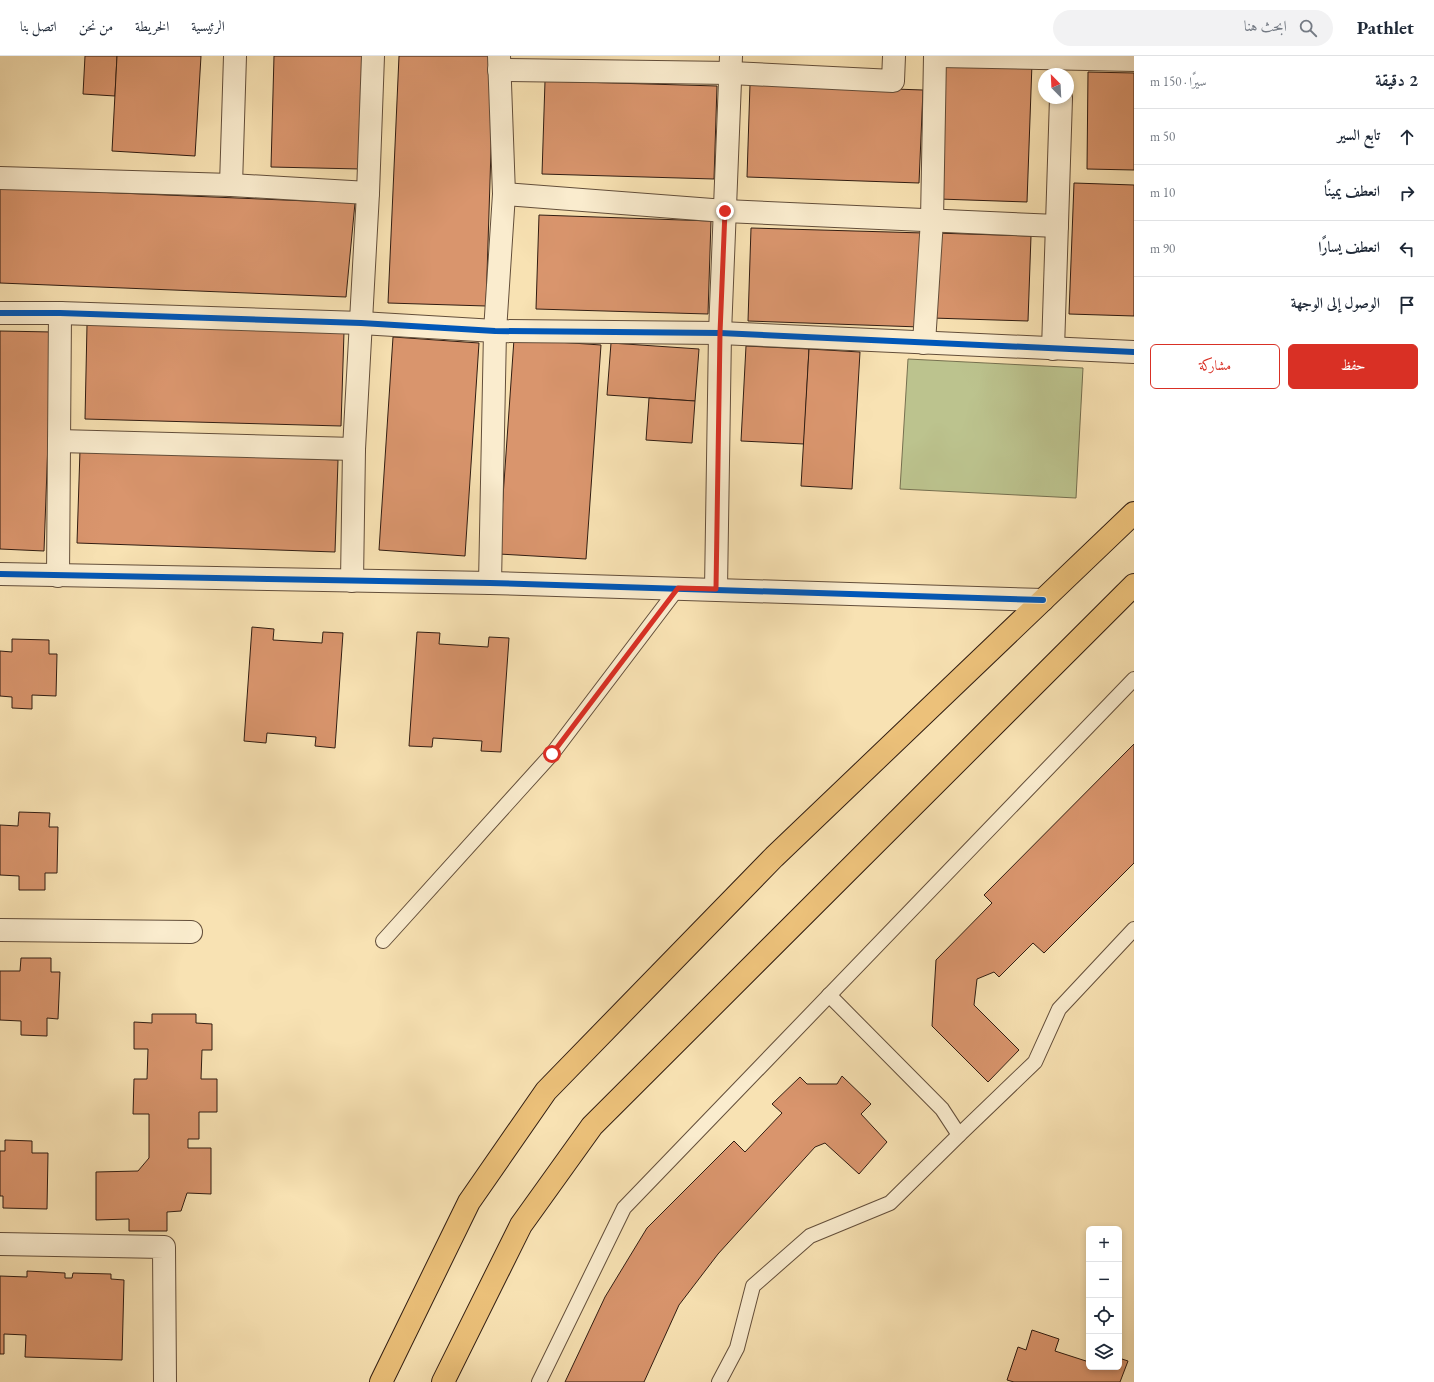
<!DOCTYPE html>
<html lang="ar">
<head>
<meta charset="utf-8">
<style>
  :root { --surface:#fff; --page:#f2f2f3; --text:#1f2937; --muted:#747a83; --line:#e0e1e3; --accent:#d93025 }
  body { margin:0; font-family:"EB Garamond",Amiri,serif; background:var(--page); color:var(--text); direction:rtl }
  .controls { position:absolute; right:12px; bottom:12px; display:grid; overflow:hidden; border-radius:6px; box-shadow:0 2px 6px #0003 }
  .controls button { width:36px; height:36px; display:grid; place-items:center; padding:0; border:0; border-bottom:1px solid var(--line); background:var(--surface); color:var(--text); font:20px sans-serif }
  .compass { position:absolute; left:1038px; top:12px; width:36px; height:36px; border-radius:50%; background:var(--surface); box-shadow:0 2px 6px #0003; rotate:336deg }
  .stop { position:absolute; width:12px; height:12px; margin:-9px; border:3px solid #d93025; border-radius:50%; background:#fff }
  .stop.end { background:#d93025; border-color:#fff; box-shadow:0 1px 4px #0008 }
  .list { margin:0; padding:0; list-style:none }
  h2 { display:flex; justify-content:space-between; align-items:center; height:52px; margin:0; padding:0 16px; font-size:17px }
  h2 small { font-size:13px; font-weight:400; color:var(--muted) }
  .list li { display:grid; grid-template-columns:26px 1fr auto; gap:12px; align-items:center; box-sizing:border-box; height:56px; padding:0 16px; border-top:1px solid var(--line) }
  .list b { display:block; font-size:15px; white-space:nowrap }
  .list em { font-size:13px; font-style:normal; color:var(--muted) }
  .actions { display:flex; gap:8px; padding:12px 16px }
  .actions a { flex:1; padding:9px 0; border:1px solid var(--accent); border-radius:6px; text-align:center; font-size:14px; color:var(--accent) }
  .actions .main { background:var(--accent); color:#fff }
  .icon { flex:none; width:22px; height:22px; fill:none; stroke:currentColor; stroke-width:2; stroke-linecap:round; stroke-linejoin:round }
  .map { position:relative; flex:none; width:1134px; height:1326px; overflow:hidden; direction:ltr }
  header { display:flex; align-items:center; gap:24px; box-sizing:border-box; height:56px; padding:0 20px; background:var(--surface); border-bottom:1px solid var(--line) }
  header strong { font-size:19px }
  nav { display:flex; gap:22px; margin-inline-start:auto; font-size:14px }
  .search { width:280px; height:36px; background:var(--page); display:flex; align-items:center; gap:10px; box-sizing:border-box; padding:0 14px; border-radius:22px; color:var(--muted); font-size:15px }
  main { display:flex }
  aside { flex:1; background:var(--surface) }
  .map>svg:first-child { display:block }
</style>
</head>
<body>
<header>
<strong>Pathlet</strong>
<div class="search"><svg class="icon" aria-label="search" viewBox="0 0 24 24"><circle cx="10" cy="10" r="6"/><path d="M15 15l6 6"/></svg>ابحث هنا</div>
<nav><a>الرئيسية</a><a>الخريطة</a><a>من نحن</a><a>اتصل بنا</a></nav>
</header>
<main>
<aside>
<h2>2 دقيقة<small>سيرًا · 150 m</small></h2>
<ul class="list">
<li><svg class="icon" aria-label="ahead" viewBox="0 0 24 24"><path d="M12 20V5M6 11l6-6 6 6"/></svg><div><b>تابع السير</b></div><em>50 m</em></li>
<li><svg class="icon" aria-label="right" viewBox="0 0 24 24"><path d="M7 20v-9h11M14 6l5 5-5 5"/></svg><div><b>انعطف يمينًا</b></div><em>10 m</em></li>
<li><svg class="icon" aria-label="left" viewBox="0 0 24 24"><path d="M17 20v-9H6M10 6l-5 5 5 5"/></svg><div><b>انعطف يسارًا</b></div><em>90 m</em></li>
<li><svg class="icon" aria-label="arrive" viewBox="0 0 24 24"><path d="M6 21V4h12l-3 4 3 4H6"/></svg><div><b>الوصول إلى الوجهة</b></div></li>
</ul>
<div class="actions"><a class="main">حفظ</a><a>مشاركة</a></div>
</aside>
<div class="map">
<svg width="1134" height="1326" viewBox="0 0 1134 1326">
  <rect width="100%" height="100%" fill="#f8e2b3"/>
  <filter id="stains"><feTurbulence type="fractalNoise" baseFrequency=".005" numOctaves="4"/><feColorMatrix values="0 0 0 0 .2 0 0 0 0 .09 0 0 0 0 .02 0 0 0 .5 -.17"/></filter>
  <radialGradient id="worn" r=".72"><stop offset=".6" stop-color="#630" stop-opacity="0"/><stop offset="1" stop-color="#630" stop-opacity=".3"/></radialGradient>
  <!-- green -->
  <polygon fill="#bcc38e" stroke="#767050" points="908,303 1083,312 1076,442 900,433"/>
  <!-- building -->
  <g fill="#d9956d" stroke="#311d12">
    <polygon points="85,0 117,0 115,40 83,38"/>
    <polygon points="117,0 201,0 195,100 112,95"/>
    <polygon points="274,0 364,0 361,113 271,111"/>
    <polygon points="399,0 494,0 486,250 388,247"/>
    <polygon points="944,4 1032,7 1027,146 939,143"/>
    <polygon points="1088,16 1134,17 1134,114 1087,113"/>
    <polygon points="545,25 717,30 714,123 542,118"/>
    <polygon points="750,28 923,34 919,127 747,121"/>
    <polygon points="1074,127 1134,129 1134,260 1069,258"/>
    <polygon points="0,132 355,147 346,241 0,227"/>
    <polygon points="539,159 711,165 708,258 536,253"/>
    <polygon points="751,172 924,177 920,271 748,265"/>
    <polygon points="935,177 1031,180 1028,265 932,262"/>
    <polygon points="87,269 344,276 341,370 85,363"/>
    <polygon points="0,275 52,276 44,495 0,493"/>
    <polygon points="393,281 479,287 465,500 379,494"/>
    <polygon points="514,283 601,289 586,503 499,498"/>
    <polygon points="611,287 699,293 695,345 607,339"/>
    <polygon points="746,290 809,293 804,388 741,385"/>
    <polygon points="809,293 860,296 852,433 801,430"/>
    <polygon points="649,342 695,345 692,387 646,384"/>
    <polygon points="80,394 338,404 335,496 77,487"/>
    <polygon points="252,571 274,573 273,584 322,587 323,576 343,577 335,692 315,690 316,681 267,677 266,687 244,685"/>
    <polygon points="417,576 440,577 439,588 488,591 489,581 509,582 501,696 481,695 482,685 433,682 432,691 409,690"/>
    <polygon points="12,583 49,584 49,598 57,598 56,640 32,639 32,653 12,652 12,641 0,640 0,595 12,596"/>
    <polygon points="1134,688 1134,807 1044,897 1033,887 999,921 994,916 977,923 974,949 1019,994 988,1026 932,970 936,904 992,847 984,839"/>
    <polygon points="19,756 50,757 49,771 58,771 57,817 45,817 45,834 19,834 19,820 0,819 0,769 18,770"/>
    <polygon points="21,902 51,902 51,916 60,916 58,963 47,962 47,980 21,979 21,965 0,964 0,915 20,915"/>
    <polygon points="152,958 196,958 196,967 212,968 212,994 202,994 201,1023 217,1023 217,1056 199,1056 199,1083 188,1083 188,1092 211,1092 211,1138 187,1137 181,1155 167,1156 167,1175 129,1175 129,1163 96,1164 96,1116 138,1115 149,1102 149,1058 133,1058 134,1023 147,1023 148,993 134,993 134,966 152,967"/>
    <polygon points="842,1020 871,1048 861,1058 887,1086 859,1118 825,1087 815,1091 718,1198 679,1249 644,1326 565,1326 605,1241 647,1172 734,1085 745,1096 782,1057 772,1048 800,1021 807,1028 837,1028"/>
    <polygon points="5,1084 32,1085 32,1097 48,1097 47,1153 3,1152 3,1140 0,1140 0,1095 5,1095"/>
    <polygon points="27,1215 65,1217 65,1222 72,1222 73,1217 111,1218 111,1223 124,1224 122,1304 25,1301 26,1279 4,1278 4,1298 0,1298 0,1220 27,1221"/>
    <polygon points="1032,1274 1059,1283 1055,1295 1089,1306 1089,1311 1119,1311 1119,1302 1128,1305 1120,1326 1014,1326 1007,1324 1018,1291 1026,1294"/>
  </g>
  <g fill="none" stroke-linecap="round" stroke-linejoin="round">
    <defs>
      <g id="service">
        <polyline points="383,885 552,698 678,532"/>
        <polyline points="959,1079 1035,1006 1059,953 1134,873"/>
        <polyline points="539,1326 624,1152 1134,623"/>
        <polyline points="719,1326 737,1292 753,1230 810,1180 890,1147 959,1079 942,1053 829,939"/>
      </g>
      <g id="minor">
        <polyline points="940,0 1134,4"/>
        <polyline points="499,14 731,17 893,25 894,0"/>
        <polyline points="0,122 231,129 368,137"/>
        <polyline points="231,129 235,0"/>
        <polyline points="504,138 725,155 1057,170"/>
        <polyline points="0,257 60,257 361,267 495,275 720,277 1134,296"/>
        <polyline points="924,287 932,164 935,0"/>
        <polyline points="1053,293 1061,42"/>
        <polyline points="59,385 354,393"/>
        <polyline points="0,518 490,527 1043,544"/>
        <polyline points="58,520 60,257"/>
        <polyline points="352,525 354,393 368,137 373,0"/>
        <polyline points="490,527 495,275 504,138 499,0"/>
        <polyline points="716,533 720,277 731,0"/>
        <polyline points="0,874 191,876"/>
        <polyline points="0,1188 164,1191 165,1326"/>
      </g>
      <g id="trunk">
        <polyline points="381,1326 469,1146 546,1035 774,801 1134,457"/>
        <polyline points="443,1326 521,1169 592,1070 1134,529"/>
      </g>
    </defs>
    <!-- service casing -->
    <use href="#service" stroke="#634e3a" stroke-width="16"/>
    <!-- minor casing -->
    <use href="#minor" stroke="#634e3a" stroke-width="24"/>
    <!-- trunk casing -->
    <use href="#trunk" stroke="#311d12" stroke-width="24"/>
    <!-- service -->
    <use href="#service" stroke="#faecce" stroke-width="14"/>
    <!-- minor -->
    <use href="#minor" stroke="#faecce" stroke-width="22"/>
    <!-- trunk -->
    <use href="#trunk" stroke="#ecc17a" stroke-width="22"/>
    <defs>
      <g id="cycleway">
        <polyline points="0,257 60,257 361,267 495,275 720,277 1134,296"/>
        <polyline points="0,518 490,527 1043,544"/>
      </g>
    </defs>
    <!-- cycleway casing -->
    <use href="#cycleway" stroke="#faecce" stroke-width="8"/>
    <!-- cycleway -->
    <use href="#cycleway" stroke="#0057b8" stroke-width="6"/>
  </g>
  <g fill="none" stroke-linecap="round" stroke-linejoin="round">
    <!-- route -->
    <polyline stroke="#d93025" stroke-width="5" points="552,698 678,532 716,533 720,277 725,155"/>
  </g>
  <rect width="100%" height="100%" filter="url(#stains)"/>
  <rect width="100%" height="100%" fill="url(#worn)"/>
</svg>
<div class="controls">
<button>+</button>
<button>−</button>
<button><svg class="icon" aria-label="locate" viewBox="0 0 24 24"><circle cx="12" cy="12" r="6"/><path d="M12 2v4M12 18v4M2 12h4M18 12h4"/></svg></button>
<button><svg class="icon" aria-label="layers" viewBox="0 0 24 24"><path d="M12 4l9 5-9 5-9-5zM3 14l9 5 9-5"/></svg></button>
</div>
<svg class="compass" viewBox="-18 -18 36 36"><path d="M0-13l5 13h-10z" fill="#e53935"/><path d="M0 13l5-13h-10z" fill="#747a83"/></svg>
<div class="stop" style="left:552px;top:698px"></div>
<div class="stop end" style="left:725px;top:155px"></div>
</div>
</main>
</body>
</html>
